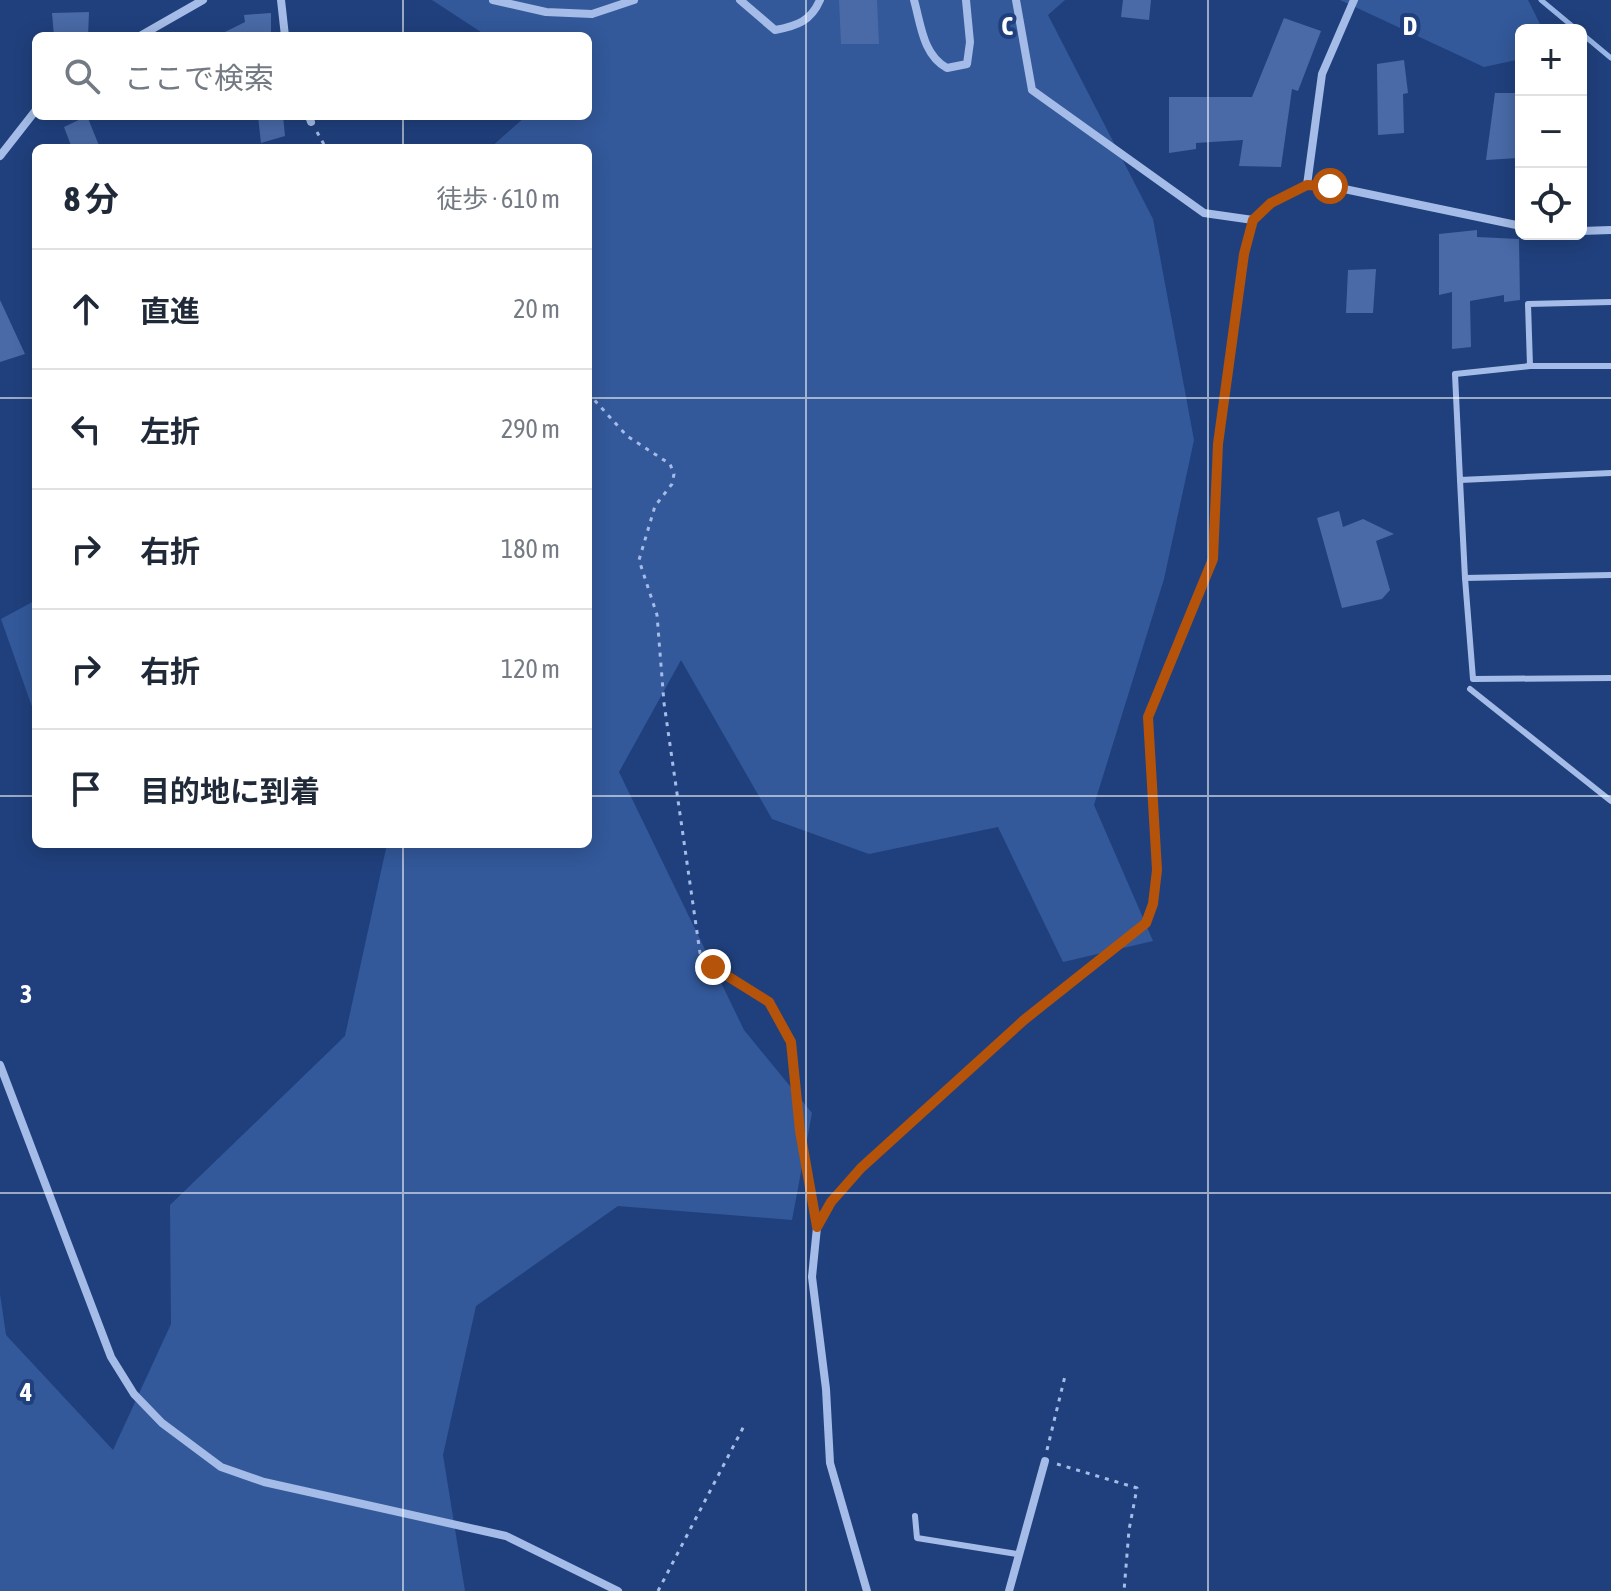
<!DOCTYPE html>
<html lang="ja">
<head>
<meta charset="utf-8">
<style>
  :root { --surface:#fff; --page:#f2f2f3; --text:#1f2937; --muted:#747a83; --line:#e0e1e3 }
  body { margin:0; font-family:"Asap Condensed","Noto Sans JP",sans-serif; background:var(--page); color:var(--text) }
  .controls { position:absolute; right:24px; top:24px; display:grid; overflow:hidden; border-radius:12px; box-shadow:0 4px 20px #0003 }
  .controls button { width:72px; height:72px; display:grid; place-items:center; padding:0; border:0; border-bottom:2px solid var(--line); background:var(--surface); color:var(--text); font:40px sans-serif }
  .stop { position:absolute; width:24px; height:24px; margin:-18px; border:6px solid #b45309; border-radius:50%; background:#fff }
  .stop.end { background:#b45309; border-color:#fff; box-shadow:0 2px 8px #0008 }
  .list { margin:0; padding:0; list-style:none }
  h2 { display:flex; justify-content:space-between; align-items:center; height:104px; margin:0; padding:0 32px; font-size:34px }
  h2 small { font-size:26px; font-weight:400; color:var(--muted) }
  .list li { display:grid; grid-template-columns:52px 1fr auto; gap:24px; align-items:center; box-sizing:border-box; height:120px; padding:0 32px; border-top:2px solid var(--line) }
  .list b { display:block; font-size:30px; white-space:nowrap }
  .list em { font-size:26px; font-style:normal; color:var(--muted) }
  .icon { flex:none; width:44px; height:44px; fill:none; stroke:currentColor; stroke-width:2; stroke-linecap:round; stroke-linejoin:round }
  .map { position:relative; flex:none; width:1611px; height:1591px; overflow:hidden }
  .search { position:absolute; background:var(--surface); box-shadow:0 4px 20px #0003; left:32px; top:32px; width:560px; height:88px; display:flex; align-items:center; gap:20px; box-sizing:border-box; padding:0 28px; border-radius:12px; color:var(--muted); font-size:30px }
  .panel { position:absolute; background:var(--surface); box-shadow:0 4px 20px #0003; left:32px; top:144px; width:560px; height:704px; border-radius:12px }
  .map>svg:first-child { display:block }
</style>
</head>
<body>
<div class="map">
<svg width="1611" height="1591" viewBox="0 0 1611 1591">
  <rect width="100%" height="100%" fill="#20407d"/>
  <!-- green -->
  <g fill="#33599b">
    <polygon points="432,0 1065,0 1048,15 1153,219 1194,440 1164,579 1094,805 1153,941 1063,962 998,827 869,854 772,819 681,660 619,772 744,1030 812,1113 792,1220 618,1206 476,1306 443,1455 465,1591 0,1591 0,1294 6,1335 113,1450 171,1324 170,1205 345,1036 387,844 588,844 588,148 490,148 526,116 588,116 588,36 487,36"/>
    <polygon points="1340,0 1528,0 1543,30 1521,30 1521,59 1484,67"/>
    <polygon points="36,600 36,718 1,619"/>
  </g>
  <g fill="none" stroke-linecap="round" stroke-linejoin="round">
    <!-- stream -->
    <g stroke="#98b6e8" stroke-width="5">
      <polyline points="1541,0 1577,30"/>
      <polyline points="1581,33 1611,58"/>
    </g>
  </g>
  <!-- building -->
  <g fill="#496aa7">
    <polygon points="839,0 877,0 879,44 841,44"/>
    <polygon points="1123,0 1151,0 1149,20 1121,17"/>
    <polygon points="89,12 88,36 54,36 52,13"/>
    <polygon points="271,13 271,36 217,36 245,22 244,15"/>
    <polygon points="1284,18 1321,31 1298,91 1292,89 1281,167 1239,166 1243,140 1196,143 1196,149 1169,153 1169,97 1252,97"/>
    <polygon points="1404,60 1408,93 1403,94 1404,133 1378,135 1377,64"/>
    <polygon points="1495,93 1521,93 1518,158 1486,160"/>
    <polygon points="87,116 100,148 72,148 64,127"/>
    <polygon points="258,116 283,116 285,136 261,143"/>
    <polygon points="1477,230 1477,237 1519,239 1520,300 1504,302 1504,295 1470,301 1471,347 1452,349 1452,292 1439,295 1439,234"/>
    <polygon points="1376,269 1373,313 1346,313 1348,270"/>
    <polygon points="0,300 25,354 0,362"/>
    <polygon points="1339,511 1343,527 1363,519 1394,534 1376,541 1390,590 1382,599 1342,608 1317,518"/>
  </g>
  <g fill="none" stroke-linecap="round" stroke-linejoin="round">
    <!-- path -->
    <g stroke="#a4bce7" stroke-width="3" stroke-dasharray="4 6" stroke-linecap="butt">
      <polyline points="317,132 326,148"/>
      <polyline points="588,393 627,436 670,464 674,474 672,484 655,506 639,560 657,615 664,703 700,953 713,967 769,1002 791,1042 800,1131 814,1208"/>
      <polyline points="1047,1450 1065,1376"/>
      <polyline points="1057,1464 1137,1488 1129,1530 1124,1591"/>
      <polyline points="658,1591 745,1424"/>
    </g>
    <!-- service -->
    <g stroke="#a4bce7" stroke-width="6">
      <polyline points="1611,302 1528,304 1530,366 1455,374 1460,480 1611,473"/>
      <polyline points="1530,366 1611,366"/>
      <polyline points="1460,480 1465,578 1611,575"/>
      <polyline points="1465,578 1473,679 1611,678"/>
      <polyline points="1470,689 1611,801"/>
      <polyline points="915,1516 917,1538 1017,1554"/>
    </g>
    <!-- minor -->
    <g stroke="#a4bce7" stroke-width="8">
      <polyline points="281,0 285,36"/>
      <polyline points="493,0 546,12 592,14 634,0"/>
      <path d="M 740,0 L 775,30 C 797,26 811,21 820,0"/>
      <path d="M 914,0 C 921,25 923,55 947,68 L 967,64 L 970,42 L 966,0"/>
      <polyline points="1016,0 1032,90 1204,213 1253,220"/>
      <polyline points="140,36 203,0"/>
      <polyline points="309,116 311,122"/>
      <polyline points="0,156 36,110"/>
      <polyline points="1307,185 1322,74 1354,0"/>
      <polyline points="1581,231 1611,230"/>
      <polyline points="0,1065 111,1357 134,1394 162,1423 221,1467 264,1482 506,1536 618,1591"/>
      <polyline points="867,1591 830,1463 826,1389 812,1277 817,1227 831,1202 861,1168 1024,1020 1146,923 1153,904 1157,870 1148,717 1213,559 1218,444 1244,254 1253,220 1271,203 1307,185 1330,186 1521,226"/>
      <polyline points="1009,1591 1045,1461"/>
    </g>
  </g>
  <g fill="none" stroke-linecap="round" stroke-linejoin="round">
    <!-- route -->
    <polyline stroke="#b45309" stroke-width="10" points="713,967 769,1002 791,1042 800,1131 817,1227 831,1202 861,1168 1024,1020 1146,923 1153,904 1157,870 1148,717 1213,559 1218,444 1244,254 1253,220 1271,203 1307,185 1330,186"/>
  </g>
  <!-- grid -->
  <path fill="none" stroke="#fff" stroke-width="2" stroke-opacity="0.55" d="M 403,0 L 403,36M 806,0 L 806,1591M 1208,0 L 1208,1591M 403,116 L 403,148M 0,398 L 36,398M 588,398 L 1611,398M 0,796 L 36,796M 588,796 L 1611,796M 403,844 L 403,1591M 0,1193 L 1611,1193"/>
  <g font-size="26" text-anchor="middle" font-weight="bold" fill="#fff" stroke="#20407d" stroke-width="8" stroke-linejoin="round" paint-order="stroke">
    <text x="1007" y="35">C</text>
    <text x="1410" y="35">D</text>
    <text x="26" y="1003">3</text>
    <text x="26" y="1401">4</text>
  </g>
</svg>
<div class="controls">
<button>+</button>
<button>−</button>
<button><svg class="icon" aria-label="locate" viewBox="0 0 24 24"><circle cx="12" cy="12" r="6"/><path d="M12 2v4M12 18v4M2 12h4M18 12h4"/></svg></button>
</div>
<div class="stop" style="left:1330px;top:186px"></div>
<div class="stop end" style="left:713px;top:967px"></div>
<div class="search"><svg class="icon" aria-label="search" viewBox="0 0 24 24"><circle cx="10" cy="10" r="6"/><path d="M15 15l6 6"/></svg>ここで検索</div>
<section class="panel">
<h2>8 分<small>徒歩 · 610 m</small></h2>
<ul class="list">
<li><svg class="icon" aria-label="ahead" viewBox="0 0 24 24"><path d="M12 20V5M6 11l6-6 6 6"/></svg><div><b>直進</b></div><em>20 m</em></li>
<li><svg class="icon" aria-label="left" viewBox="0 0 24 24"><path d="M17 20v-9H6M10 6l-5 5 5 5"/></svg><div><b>左折</b></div><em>290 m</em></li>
<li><svg class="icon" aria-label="right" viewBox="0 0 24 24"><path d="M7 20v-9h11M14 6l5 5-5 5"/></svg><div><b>右折</b></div><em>180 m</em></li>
<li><svg class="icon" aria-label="right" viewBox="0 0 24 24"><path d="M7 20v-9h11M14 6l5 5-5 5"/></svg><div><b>右折</b></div><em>120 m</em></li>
<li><svg class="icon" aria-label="arrive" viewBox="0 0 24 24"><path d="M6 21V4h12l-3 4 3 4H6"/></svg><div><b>目的地に到着</b></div></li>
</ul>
</section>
</div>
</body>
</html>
